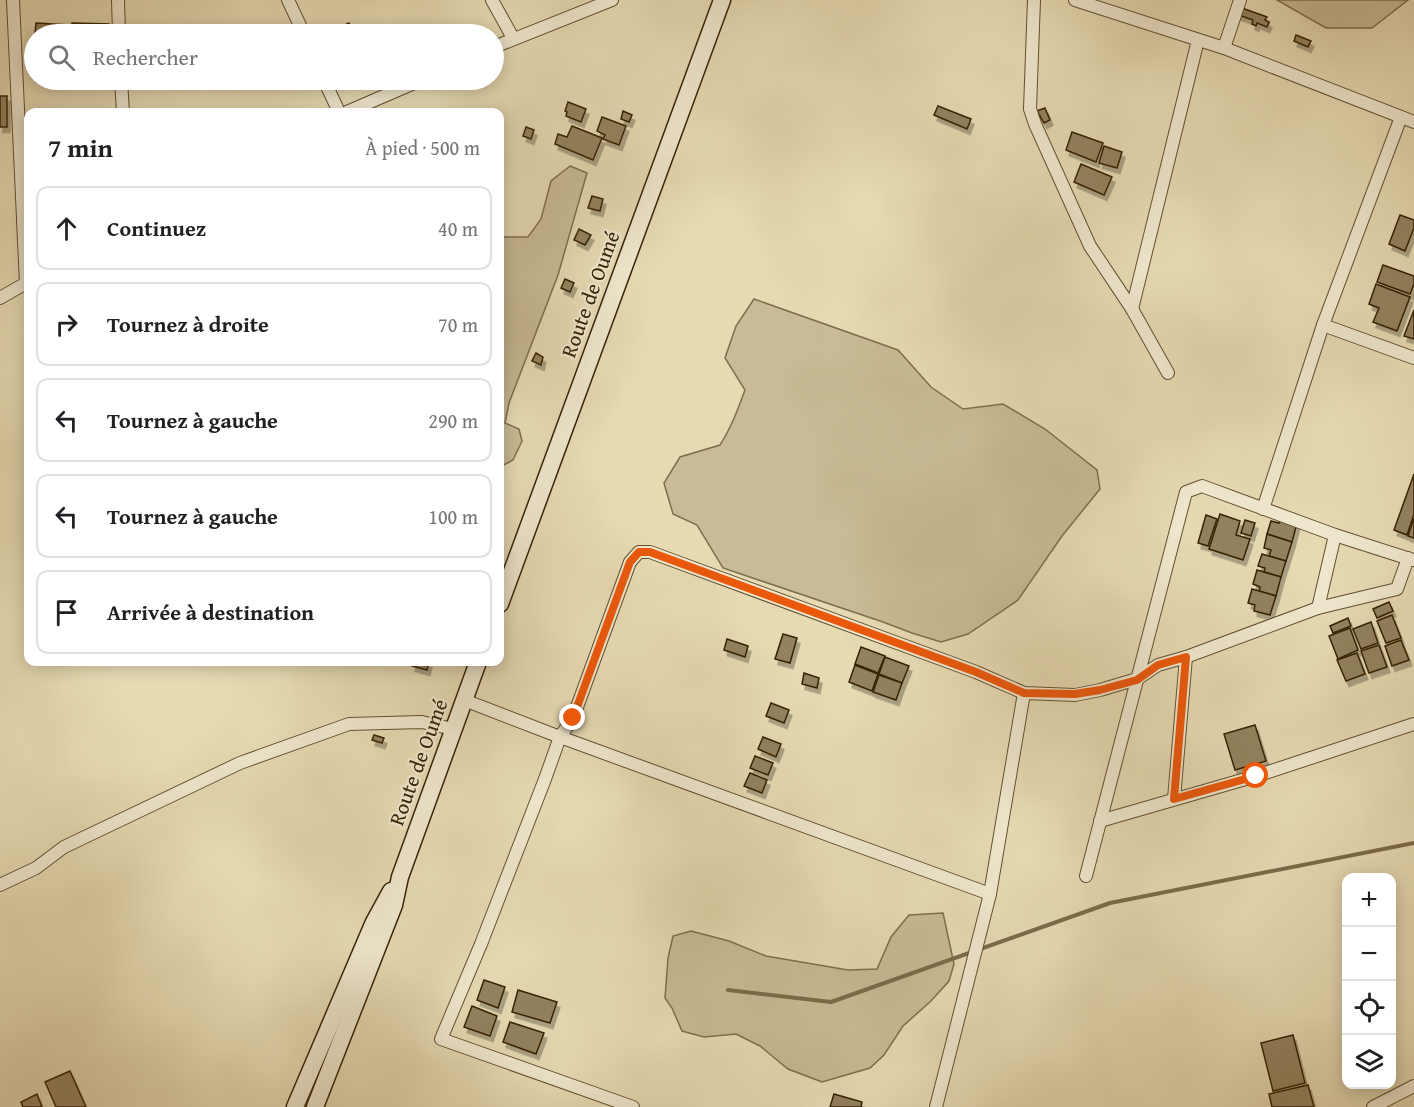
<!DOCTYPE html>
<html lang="fr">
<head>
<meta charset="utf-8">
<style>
  :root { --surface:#fff; --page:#f2f2f2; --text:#202124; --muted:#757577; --line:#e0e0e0 }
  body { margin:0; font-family:"Gentium Book Plus",serif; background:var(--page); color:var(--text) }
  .controls { position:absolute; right:18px; bottom:18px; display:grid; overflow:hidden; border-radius:12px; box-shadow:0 3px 15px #0003 }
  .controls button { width:54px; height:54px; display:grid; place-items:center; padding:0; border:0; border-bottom:2px solid var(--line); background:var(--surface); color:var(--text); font:30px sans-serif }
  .stop { position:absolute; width:18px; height:18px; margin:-14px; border:4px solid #ea580c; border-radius:50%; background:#fff }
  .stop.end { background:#ea580c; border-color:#fff; box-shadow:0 2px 6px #0008 }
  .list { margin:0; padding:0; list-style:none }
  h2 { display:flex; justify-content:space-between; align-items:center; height:78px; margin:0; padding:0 24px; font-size:26px }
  h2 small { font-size:20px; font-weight:400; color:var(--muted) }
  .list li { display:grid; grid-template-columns:39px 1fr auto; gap:18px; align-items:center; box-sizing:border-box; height:84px; margin:0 12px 12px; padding:0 12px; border:2px solid var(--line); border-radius:12px }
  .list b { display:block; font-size:22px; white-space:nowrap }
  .list em { font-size:20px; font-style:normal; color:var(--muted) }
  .icon { flex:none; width:33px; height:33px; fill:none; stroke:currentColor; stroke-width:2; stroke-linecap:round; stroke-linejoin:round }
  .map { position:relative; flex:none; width:1414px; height:1107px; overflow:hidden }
  .search { position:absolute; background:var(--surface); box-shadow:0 3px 15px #0003; left:24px; top:24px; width:480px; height:66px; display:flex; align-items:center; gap:15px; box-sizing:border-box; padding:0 21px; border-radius:33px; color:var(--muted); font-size:22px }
  .panel { position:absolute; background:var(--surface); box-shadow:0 3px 15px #0003; left:24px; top:108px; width:480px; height:558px; border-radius:12px }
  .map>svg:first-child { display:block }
</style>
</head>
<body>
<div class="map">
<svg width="1414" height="1107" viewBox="0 0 1414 1107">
  <defs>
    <filter id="shadow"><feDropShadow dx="3" dy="5.5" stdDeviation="0" flood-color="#0004"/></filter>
  </defs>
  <rect width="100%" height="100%" fill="#e6dab3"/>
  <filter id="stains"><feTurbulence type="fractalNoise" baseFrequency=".00333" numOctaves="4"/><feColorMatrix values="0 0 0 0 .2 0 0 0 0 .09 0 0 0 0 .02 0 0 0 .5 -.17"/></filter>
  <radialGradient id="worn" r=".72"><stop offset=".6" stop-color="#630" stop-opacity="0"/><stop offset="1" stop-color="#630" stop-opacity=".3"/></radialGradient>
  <!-- green -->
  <g fill="#c8bb95" stroke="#7f6e4d" stroke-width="1.5">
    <polygon points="1277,0 1408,0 1372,28 1326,28"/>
    <polygon points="570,166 587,173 558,275 509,403 505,423 519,429 522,441 513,460 500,467 500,237 528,237 541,219 551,181"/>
    <path d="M 754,299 L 898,350 L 931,387 L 963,409 L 1003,404 L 1045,429 L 1097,470 L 1100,489 L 1062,536 L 1018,600 L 968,634 L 941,642 L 912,633 L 883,622 L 723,568 L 697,525 L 673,514 L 664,483 L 680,457 L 720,445 C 731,428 738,409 745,390 L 725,358 L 736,326 Z"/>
    <polygon points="943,913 954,964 949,981 931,1001 903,1026 884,1055 870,1068 822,1082 788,1069 760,1046 736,1034 704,1037 682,1031 672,1008 665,998 668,958 673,936 691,931 729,941 766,956 848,970 877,969 891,937 909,915"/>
  </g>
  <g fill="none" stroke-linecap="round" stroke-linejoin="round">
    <!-- stream -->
    <polyline stroke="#7c6b4a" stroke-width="4" points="728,990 831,1002 1110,903 1414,843"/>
  </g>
  <!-- building -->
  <g fill="#92825f" stroke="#362205" stroke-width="1.5" filter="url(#shadow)">
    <polygon points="1239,7 1267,17 1265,20 1269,22 1267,27 1257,23 1256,26 1252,24 1253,20 1236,14"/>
    <polygon points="36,23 69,25 68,34 35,34"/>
    <polygon points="72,23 109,24 109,34 72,34"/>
    <polygon points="349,23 354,34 327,34 326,33"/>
    <polygon points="1296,35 1311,41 1308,47 1294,41"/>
    <rect x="0" y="96" width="7" height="31"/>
    <polygon points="568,102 586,109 581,122 566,116 567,112 565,111"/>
    <polygon points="938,106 971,119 967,129 934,115"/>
    <polygon points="1045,108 1050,120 1044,123 1037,111"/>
    <polygon points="623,111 632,115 629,122 621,119"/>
    <polygon points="602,117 626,126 619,145 603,139 605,135 597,131"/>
    <polygon points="572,126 602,138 593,160 555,144 558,134 567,137"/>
    <polygon points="526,127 534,130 531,139 523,136"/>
    <polygon points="1072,132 1103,143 1096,162 1066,150"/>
    <polygon points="1104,146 1122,152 1117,168 1099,163"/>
    <polygon points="1081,164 1112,177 1104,195 1074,182"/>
    <polygon points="592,196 603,199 600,211 588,208"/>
    <polygon points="1400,215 1414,220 1414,228 1405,251 1389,244"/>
    <polygon points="579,229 591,235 585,245 574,240"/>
    <polygon points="1383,265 1414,276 1414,284 1410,294 1377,282"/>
    <polygon points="565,279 574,283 570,292 561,288"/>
    <polygon points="1376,284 1410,297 1397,331 1373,322 1379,308 1369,304"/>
    <polygon points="1414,310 1414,339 1404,336"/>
    <polygon points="536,353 543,357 541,365 532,361"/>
    <polygon points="1414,474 1414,514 1407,535 1394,530"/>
    <polygon points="1220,514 1240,521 1236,535 1250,539 1243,560 1209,549"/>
    <polygon points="1206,515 1217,519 1208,546 1198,543"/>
    <polygon points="1280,518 1297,523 1292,542 1267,534 1271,521 1279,523"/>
    <polygon points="1414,518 1414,538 1408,536"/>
    <polygon points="1245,520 1255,523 1251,536 1241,533"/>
    <polygon points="1267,534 1292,542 1286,561 1269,556 1271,550 1264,548"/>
    <polygon points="1262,554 1286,561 1281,577 1264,572 1265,568 1258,566"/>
    <polygon points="1257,570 1281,577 1276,596 1259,591 1260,587 1253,584"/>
    <polygon points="1252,589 1276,596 1270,615 1254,611 1255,605 1248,603"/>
    <polygon points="1389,602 1393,611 1377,618 1373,609"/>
    <polygon points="1392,615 1401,638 1386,643 1377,621"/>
    <polygon points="1348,618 1351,626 1333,633 1330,626"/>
    <polygon points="1371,622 1378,643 1361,649 1353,629"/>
    <polygon points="1350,628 1358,650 1338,659 1329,636"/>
    <polygon points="783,634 797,638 790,663 775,659"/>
    <polygon points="727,639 748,646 745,657 724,650"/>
    <polygon points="1401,640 1409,660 1392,666 1385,646"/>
    <polygon points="1379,645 1387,667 1369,673 1361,651"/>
    <polygon points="861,647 885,656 878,673 855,664"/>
    <polygon points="1357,653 1365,674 1346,681 1337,660"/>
    <polygon points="885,657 909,666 902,683 879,674"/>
    <polygon points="413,662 429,662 427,670 412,666"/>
    <polygon points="855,665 878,674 872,691 849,682"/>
    <polygon points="804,673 819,678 817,688 802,684"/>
    <polygon points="879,675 902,683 896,700 873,692"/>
    <polygon points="771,703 789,710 784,723 766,716"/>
    <polygon points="1255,725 1266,761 1235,770 1224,734"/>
    <polygon points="374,735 384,738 382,743 372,740"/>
    <polygon points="763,737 781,744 776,757 758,749"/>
    <polygon points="755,756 773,763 768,775 750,768"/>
    <polygon points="750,773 767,780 762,793 744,786"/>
    <polygon points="484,980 505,987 498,1008 477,1000"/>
    <polygon points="518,990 557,1002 550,1023 512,1012"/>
    <polygon points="472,1006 497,1016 490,1036 464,1027"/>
    <polygon points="510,1022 544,1033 536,1054 503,1042"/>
    <polygon points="1293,1035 1305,1083 1273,1091 1261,1043"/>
    <polygon points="70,1071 86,1107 56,1107 45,1082"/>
    <polygon points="1308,1085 1314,1107 1272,1107 1269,1094"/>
    <polygon points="37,1094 42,1107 23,1107 21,1102"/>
    <polygon points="834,1094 862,1102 861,1107 830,1107"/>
  </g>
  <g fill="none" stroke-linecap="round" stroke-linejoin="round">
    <defs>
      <g id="street">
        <polyline points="13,0 26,284"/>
        <polyline points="118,0 119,34"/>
        <polyline points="288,0 304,34"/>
        <polyline points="492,0 513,38"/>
        <polyline points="1034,0 1030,109 1035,124 1090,246 1132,309 1168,373"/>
        <polyline points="1075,0 1224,48 1414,122"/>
        <polyline points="494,47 612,0"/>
        <polyline points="1224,48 1240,0"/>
        <polyline points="121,80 123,112"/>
        <polyline points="324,80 339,112"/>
        <polyline points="347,112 421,80"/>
        <polyline points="0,298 28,282"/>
        <polyline points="1132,309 1198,40"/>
        <polyline points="1323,325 1414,358"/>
        <polyline points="1263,509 1323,325 1401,117"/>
        <polyline points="1318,608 1335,535"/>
        <polyline points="464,700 560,737 990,894"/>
        <polyline points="1174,799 1186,657"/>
        <polyline points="1100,821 1256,776 1414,724"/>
        <polyline points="1086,876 1186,492 1202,486 1335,535 1413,560"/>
        <polyline points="0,885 36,868 64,847 240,763 349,724 422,722 453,729"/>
        <polyline points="633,1107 441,1039 481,944 545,779 560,737 573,718 630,562 639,552 650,552 976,672 1024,693 1075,695 1100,690 1137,679 1158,665 1186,657 1318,608 1397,589 1408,558"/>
        <polyline points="936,1107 990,894 1024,693"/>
        <polyline points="1373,1107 1414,1086"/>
      </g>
      <g id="secondary">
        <polyline points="500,604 722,0"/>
        <polyline points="295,1107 374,922 391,891"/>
        <polyline points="315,1107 394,905 400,877 478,662"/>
      </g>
    </defs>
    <!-- street casing -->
    <use href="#street" stroke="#625030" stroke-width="14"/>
    <!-- secondary casing -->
    <use href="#secondary" stroke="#362205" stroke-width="19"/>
    <!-- street -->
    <use href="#street" stroke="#efe7ce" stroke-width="12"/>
    <!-- secondary -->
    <use href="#secondary" stroke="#efe7ce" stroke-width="16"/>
  </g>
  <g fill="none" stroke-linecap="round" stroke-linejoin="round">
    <!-- route -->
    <polyline stroke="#ea580c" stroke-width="8" points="573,718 630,562 639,552 650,552 976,672 1024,693 1075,694 1100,690 1137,680 1158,665 1186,657 1174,799 1256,776"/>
  </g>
  <g text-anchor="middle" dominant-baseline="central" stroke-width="4.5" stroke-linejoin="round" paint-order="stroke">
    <!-- street labels -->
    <g font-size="21" fill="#362205" stroke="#efe7ce">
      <text transform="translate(590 294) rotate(-70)">Route de Oumé</text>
      <text transform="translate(418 762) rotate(-70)">Route de Oumé</text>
    </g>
  </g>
  <rect width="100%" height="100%" filter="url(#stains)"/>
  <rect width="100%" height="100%" fill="url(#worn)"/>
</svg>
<div class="controls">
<button>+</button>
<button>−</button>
<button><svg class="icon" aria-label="locate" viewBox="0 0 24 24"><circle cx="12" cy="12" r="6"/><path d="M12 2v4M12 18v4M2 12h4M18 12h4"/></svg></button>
<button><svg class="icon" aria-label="layers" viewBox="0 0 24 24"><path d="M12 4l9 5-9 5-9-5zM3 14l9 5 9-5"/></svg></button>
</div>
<div class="stop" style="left:1256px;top:776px"></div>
<div class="stop end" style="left:573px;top:718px"></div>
<div class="search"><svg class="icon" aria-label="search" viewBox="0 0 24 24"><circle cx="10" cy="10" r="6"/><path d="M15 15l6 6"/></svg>Rechercher</div>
<section class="panel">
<h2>7 min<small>À pied · 500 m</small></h2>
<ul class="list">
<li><svg class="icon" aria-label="ahead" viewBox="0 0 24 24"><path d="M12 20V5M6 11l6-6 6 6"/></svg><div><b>Continuez</b></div><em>40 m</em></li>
<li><svg class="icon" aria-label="right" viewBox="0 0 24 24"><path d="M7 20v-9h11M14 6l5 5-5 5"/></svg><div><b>Tournez à droite</b></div><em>70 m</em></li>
<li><svg class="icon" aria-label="left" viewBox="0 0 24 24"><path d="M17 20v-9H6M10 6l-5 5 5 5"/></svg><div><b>Tournez à gauche</b></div><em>290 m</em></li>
<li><svg class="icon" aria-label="left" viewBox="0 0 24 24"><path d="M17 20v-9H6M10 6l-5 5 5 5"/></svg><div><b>Tournez à gauche</b></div><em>100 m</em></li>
<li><svg class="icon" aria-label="arrive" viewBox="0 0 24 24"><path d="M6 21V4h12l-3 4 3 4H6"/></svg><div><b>Arrivée à destination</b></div></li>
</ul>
</section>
</div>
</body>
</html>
